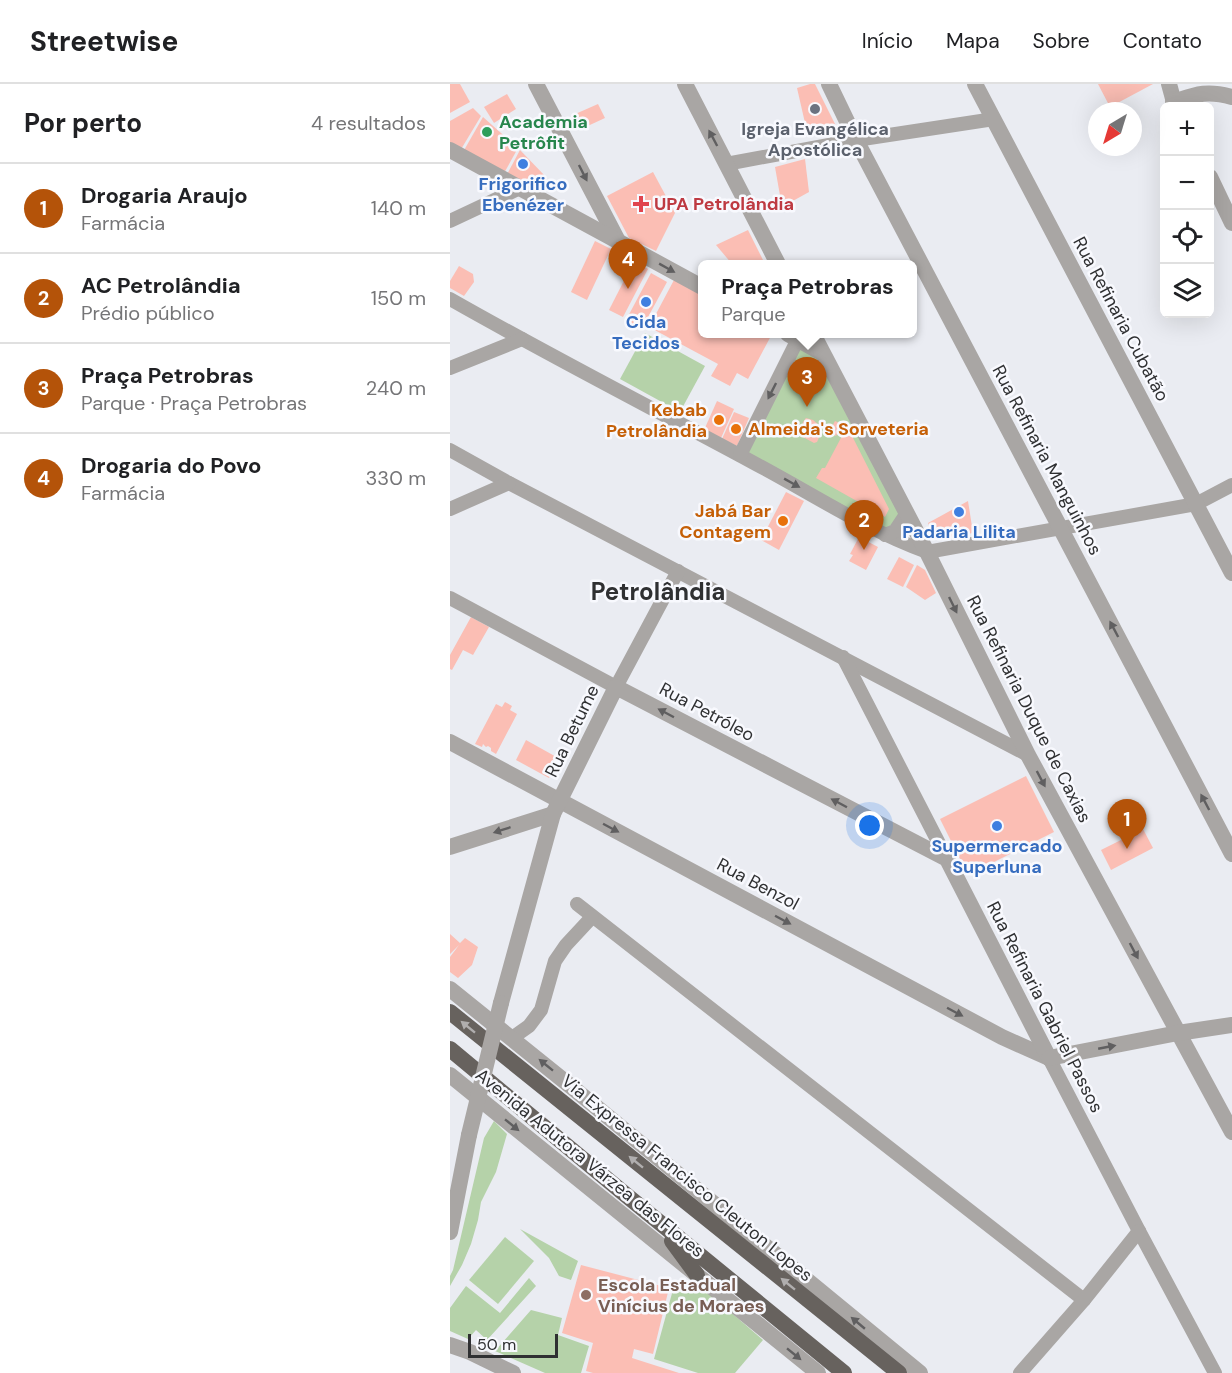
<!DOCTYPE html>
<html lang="pt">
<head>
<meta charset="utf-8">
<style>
  :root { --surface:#fff; --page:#f2f2f2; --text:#202124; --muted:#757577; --line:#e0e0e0; --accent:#b45309 }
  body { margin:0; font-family:"DM Sans",sans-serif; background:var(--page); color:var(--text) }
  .controls { position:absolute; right:18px; top:18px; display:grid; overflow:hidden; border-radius:9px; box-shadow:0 6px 24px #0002 }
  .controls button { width:54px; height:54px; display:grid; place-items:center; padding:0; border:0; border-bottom:2px solid var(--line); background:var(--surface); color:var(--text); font:30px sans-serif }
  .compass { position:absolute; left:638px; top:18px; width:54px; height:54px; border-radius:50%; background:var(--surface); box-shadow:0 6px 24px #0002; rotate:218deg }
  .scale { position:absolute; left:18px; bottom:15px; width:90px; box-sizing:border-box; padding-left:6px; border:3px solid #2f3032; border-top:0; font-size:16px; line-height:21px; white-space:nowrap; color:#2f3032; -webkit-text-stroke:4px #f8f9fe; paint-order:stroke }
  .you { position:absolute; left:420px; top:742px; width:21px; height:21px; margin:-15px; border:4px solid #fff; border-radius:50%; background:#1a73e8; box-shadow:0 0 0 9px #1a73e833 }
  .badge { display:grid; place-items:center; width:39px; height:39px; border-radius:50%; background:var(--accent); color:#fff; font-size:20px; font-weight:700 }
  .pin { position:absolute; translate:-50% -50px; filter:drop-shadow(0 2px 3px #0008) }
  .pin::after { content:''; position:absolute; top:32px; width:21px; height:18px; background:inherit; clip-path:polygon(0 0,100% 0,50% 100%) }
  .popup { position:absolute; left:248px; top:176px; width:219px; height:78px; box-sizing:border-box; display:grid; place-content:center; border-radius:9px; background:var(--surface); filter:drop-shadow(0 2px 4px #0005); font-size:20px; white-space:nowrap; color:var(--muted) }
  .popup b { font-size:22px; color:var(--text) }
  .popup::after { content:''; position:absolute; left:50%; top:100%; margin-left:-12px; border:12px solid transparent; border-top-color:var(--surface) }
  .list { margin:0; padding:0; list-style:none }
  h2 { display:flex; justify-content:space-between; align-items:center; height:78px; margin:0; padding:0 24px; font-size:26px }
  h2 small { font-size:20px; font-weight:400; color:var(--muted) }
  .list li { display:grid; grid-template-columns:39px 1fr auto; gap:18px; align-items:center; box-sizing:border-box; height:90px; padding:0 24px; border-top:2px solid var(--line) }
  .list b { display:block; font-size:22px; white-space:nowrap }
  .list p { margin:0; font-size:20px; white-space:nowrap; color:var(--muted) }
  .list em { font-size:20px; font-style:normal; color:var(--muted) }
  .icon { flex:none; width:33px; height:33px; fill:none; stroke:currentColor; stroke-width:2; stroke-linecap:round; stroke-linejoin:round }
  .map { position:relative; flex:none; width:782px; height:1289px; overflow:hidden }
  header { display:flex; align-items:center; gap:36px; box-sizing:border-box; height:84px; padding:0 30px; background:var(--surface); border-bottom:2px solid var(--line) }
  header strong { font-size:28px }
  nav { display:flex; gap:33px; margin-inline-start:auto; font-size:21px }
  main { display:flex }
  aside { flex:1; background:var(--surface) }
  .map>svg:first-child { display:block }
</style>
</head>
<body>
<header>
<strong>Streetwise</strong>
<nav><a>Início</a><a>Mapa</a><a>Sobre</a><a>Contato</a></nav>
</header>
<main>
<aside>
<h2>Por perto<small>4 resultados</small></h2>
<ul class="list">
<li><span class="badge">1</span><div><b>Drogaria Araujo</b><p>Farmácia</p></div><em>140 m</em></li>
<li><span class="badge">2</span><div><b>AC Petrolândia</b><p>Prédio público</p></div><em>150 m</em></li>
<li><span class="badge">3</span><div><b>Praça Petrobras</b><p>Parque · Praça Petrobras</p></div><em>240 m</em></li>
<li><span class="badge">4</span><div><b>Drogaria do Povo</b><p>Farmácia</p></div><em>330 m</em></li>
</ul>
</aside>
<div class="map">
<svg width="782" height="1289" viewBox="0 0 782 1289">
  <rect width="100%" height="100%" fill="#eaecf2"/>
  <!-- green -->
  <g fill="#b5d2a9">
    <polygon points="195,249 255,282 230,328 170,295"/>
    <polygon points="349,264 372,275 450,431 435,448 293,370"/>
    <polygon points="44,1037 57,1050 46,1088 31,1118 28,1136 21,1160 12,1181 0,1202 0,1192 3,1186 34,1054"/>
    <polygon points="70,1145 128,1177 121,1196 109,1192 99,1174"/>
    <polygon points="55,1153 84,1177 48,1220 19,1196"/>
    <polygon points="79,1194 86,1202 37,1256 26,1246 18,1255 0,1247 0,1224 16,1202 50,1229"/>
    <polygon points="224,1202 255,1206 313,1256 285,1289 248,1289 204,1275"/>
    <polygon points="81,1226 112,1234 108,1251 139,1262 131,1289 95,1289 45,1267"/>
  </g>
  <!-- building -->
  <g fill="#fbbeb4">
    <polygon points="0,0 10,0 20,18 0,29"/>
    <polygon points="360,0 365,0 388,46 358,52 347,4"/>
    <polygon points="648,0 703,0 660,23"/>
    <polygon points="57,10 66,25 44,39 34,23"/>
    <polygon points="148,20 155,34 129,46 123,31"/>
    <polygon points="23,24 31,32 10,67 0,61 0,37"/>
    <polygon points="33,33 68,64 53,91 13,68"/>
    <polygon points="70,66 97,94 87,111 55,94"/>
    <polygon points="355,75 359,108 332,123 325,83"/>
    <polygon points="203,88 225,129 206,167 179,154 157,112"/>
    <polygon points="298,146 315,180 282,180 266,161"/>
    <polygon points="145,157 161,165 137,216 121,208"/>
    <polygon points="184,177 198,185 173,233 159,226"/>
    <polygon points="9,182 23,190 24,198 14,212 0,204 0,197"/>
    <polygon points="201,189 217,198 191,246 175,238"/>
    <polygon points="224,196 252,211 252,250 322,250 298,295 287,289 280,302 261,292 268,280 199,243"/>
    <polygon points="267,317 284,325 271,354 254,346"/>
    <polygon points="284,328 299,334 287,362 272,355"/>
    <polygon points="356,334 363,336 369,341 371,349 367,358 364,359 353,353 351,349 353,338"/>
    <polygon points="385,337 392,340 386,352 379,348"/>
    <polygon points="396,340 439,425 435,433 366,394 372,384 375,384 392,352 390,351"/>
    <polygon points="336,408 354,417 329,466 311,456"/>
    <polygon points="518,417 523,449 486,455 478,439"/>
    <polygon points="409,453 428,463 416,486 399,477 403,471 400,470"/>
    <polygon points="449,473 464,481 453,503 437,495"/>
    <polygon points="467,481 475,486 486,509 475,516 456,503"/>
    <polygon points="21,533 39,543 23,571 13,566 2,586 0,585 0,571"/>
    <polygon points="55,618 62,622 60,626 67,630 46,670 41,667 41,664 38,662 36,663 33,660 32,663 25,660 46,620 52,623"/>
    <polygon points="76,656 110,675 99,694 66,676"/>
    <polygon points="576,692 604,748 518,791 490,735"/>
    <polygon points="693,745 703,764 661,786 651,766"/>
    <polygon points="0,850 10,859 15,854 28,863 22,881 8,894 0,888 0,873 9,861 0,870"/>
    <polygon points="131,1181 219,1204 203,1270 184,1265 182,1274 229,1289 143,1289 136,1287 143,1259 112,1249"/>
  </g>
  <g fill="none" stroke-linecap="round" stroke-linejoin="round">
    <!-- minor -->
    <g stroke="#a9a6a4" stroke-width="14">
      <polyline points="276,80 406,56 544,35"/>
      <polyline points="0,137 70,104"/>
      <path d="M 0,215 C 100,272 202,324 304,379 C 361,409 416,446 477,468 L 746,420 L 782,401"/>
      <polyline points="0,284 72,255"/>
      <polyline points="0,366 59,399 578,671"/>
      <polyline points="290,371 348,255"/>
      <polyline points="0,425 59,399"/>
      <polyline points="435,451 445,447 457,429"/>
      <polyline points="0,514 166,603 228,487"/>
      <polyline points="393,573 497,775"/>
      <polyline points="127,820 634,1216"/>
      <polyline points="62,954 79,942 91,926 105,877 116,861 142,833"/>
      <polyline points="599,974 689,1147 765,1289"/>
      <polyline points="570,1289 634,1216 689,1147"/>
    </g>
    <!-- tertiary -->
    <g stroke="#a9a6a4" stroke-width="16">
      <polyline points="86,0 168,157"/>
      <polyline points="235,0 328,180"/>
      <polyline points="379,0 406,56 782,770"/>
      <polyline points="525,0 782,489"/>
      <polyline points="719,0 725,22"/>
      <path d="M 723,18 C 747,10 757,6 782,13"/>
      <polyline points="0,66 252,203"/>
      <polyline points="760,93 782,139"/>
      <polyline points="338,250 372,269"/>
      <polyline points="363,250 477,468 578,671 782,1048"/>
      <polyline points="0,658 552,953 599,974"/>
      <polyline points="0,763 103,730"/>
      <polyline points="0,905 123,1004 470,1289"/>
      <polyline points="51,919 103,730 166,603 497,775 599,974"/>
      <polyline points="599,974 728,949 782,941"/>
      <polyline points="0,991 368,1289"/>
      <polyline points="0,1148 19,1051"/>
      <polyline points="0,1261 20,1268 63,1289"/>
    </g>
    <!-- trunk -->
    <g stroke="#67625e" stroke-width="16">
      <polyline points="0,928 449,1289"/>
      <polyline points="0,965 176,1111 394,1289"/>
      <polyline points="222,1157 247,1191"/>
    </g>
    <!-- tertiary-bridge -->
    <polyline stroke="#a9a6a4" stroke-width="16" points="19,1051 51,919"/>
  </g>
  <!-- one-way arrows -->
  <defs><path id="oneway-solid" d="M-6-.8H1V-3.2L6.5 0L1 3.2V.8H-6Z" transform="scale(1.5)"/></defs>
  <g fill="#605f60">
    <use href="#oneway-solid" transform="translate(263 54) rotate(-118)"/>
    <use href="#oneway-solid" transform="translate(133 89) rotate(63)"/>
    <use href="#oneway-solid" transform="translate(217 184) rotate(29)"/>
    <use href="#oneway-solid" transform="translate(322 307) rotate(117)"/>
    <use href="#oneway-solid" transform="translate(342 399) rotate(29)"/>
    <use href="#oneway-solid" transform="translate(503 521) rotate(64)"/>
    <use href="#oneway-solid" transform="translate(664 545) rotate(-118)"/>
    <use href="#oneway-solid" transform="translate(216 629) rotate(-152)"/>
    <use href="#oneway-solid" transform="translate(591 695) rotate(62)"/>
    <use href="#oneway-solid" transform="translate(755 718) rotate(-118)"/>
    <use href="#oneway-solid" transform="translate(389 719) rotate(-152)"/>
    <use href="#oneway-solid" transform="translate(161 744) rotate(28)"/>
    <use href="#oneway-solid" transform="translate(52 746) rotate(162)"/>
    <use href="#oneway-solid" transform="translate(333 836) rotate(28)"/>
    <use href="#oneway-solid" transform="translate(684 867) rotate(62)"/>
    <use href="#oneway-solid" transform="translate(505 928) rotate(28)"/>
    <use href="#oneway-solid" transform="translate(657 963) rotate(-11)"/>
    <use href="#oneway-solid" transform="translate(96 981) rotate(-141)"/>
    <use href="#oneway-solid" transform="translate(62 1041) rotate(39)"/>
    <use href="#oneway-solid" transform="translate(408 1239) rotate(-140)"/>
    <use href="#oneway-solid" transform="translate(344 1270) rotate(39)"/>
  </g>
  <g fill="#b0aeae">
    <use href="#oneway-solid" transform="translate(18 943) rotate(-141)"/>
    <use href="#oneway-solid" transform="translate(186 1078) rotate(-141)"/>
    <use href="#oneway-solid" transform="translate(338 1200) rotate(-141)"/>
  </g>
  <!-- markers -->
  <circle fill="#6b7280" stroke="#f8f9fe" stroke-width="2" cx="365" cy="25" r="6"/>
  <circle fill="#2e9e5b" stroke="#f8f9fe" stroke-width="2" cx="37" cy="48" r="6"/>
  <g fill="#3f7fe0" stroke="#f8f9fe" stroke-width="2">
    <circle cx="73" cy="80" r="6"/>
    <circle cx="196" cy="218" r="6"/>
    <circle cx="509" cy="428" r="6"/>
    <circle cx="547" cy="742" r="6"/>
  </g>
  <path fill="#e0444e" stroke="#f8f9fe" stroke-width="2" d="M188 111h6v6h6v6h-6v6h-6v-6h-6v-6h6z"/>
  <g fill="#e8710a" stroke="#f8f9fe" stroke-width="2">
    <circle cx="269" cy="336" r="6"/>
    <circle cx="286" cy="345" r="6"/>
    <circle cx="333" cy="437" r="6"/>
  </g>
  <circle fill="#8d6e63" stroke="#f8f9fe" stroke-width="2" cx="136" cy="1211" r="6"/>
  <g text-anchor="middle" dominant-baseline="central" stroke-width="5" stroke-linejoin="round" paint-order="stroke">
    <!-- leisure labels -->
    <g font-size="18" font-weight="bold" fill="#27864d" stroke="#f8f9fe" text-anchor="start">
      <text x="49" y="38">Academia<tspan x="49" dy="21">Petrôfit</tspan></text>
    </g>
    <!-- worship labels -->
    <g font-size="18" font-weight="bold" fill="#5b616d" stroke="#f8f9fe">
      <text x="365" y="45">Igreja Evangélica<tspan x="365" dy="21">Apostólica</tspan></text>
    </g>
    <!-- shop labels -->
    <g font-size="18" font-weight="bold" fill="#366cbe" stroke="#f8f9fe">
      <text x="73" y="100">Frigorifico<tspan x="73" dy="21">Ebenézer</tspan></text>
      <text x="196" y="238">Cida<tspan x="196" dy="21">Tecidos</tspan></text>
      <text x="509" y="448">Padaria Lilita</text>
      <text x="547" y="762">Supermercado<tspan x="547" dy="21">Superluna</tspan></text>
    </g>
    <!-- health labels -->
    <g font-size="18" font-weight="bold" fill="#be3a42" stroke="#f8f9fe" text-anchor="start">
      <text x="204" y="120">UPA Petrolândia</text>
    </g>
    <!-- street labels -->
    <g font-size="18" fill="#2f3032" stroke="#f8f9fe">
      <text transform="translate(671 235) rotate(62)">Rua Refinaria Cubatão</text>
      <text transform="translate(597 376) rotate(62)">Rua Refinaria Manguinhos</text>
      <text transform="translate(579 625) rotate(63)">Rua Refinaria Duque de Caxias</text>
      <text transform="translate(257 628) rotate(28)">Rua Petróleo</text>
      <text transform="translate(122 647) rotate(-64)">Rua Betume</text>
      <text transform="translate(308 800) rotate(28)">Rua Benzol</text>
      <text transform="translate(595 923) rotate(63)">Rua Refinaria Gabriel Passos</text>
      <text transform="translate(140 1079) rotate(39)">Avenida Adutora Várzea das Flores</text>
      <text transform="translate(237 1094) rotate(39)">Via Expressa Francisco Cleuton Lopes</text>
    </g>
    <!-- food labels -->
    <g font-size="18" font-weight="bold" fill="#c56008" stroke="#f8f9fe" text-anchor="end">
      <text x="257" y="326">Kebab<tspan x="257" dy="21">Petrolândia</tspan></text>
      <text x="298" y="345" text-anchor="start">Almeida's Sorveteria</text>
      <text x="321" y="427">Jabá Bar<tspan x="321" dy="21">Contagem</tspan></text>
    </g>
    <!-- education labels -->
    <g font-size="18" font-weight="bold" fill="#785e54" stroke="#f8f9fe" text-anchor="start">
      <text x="148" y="1201">Escola Estadual<tspan x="148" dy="21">Vinícius de Moraes</tspan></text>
    </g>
    <!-- district labels -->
    <g font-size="24" font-weight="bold" fill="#2f3032" stroke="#f8f9fe">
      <text x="208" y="507">Petrolândia</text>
    </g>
  </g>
</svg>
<div class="controls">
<button>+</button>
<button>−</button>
<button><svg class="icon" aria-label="locate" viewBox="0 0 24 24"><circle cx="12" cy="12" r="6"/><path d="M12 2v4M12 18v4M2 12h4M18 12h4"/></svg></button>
<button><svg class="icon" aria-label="layers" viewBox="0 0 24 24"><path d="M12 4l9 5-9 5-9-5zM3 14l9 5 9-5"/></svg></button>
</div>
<svg class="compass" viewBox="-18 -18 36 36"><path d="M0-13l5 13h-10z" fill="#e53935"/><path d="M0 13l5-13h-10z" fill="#757577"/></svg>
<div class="scale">50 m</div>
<div class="you"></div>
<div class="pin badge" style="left:677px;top:765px">1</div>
<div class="pin badge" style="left:414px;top:466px">2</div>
<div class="pin badge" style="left:357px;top:323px">3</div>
<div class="popup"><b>Praça Petrobras</b>Parque</div>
<div class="pin badge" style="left:178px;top:205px">4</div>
</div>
</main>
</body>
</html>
